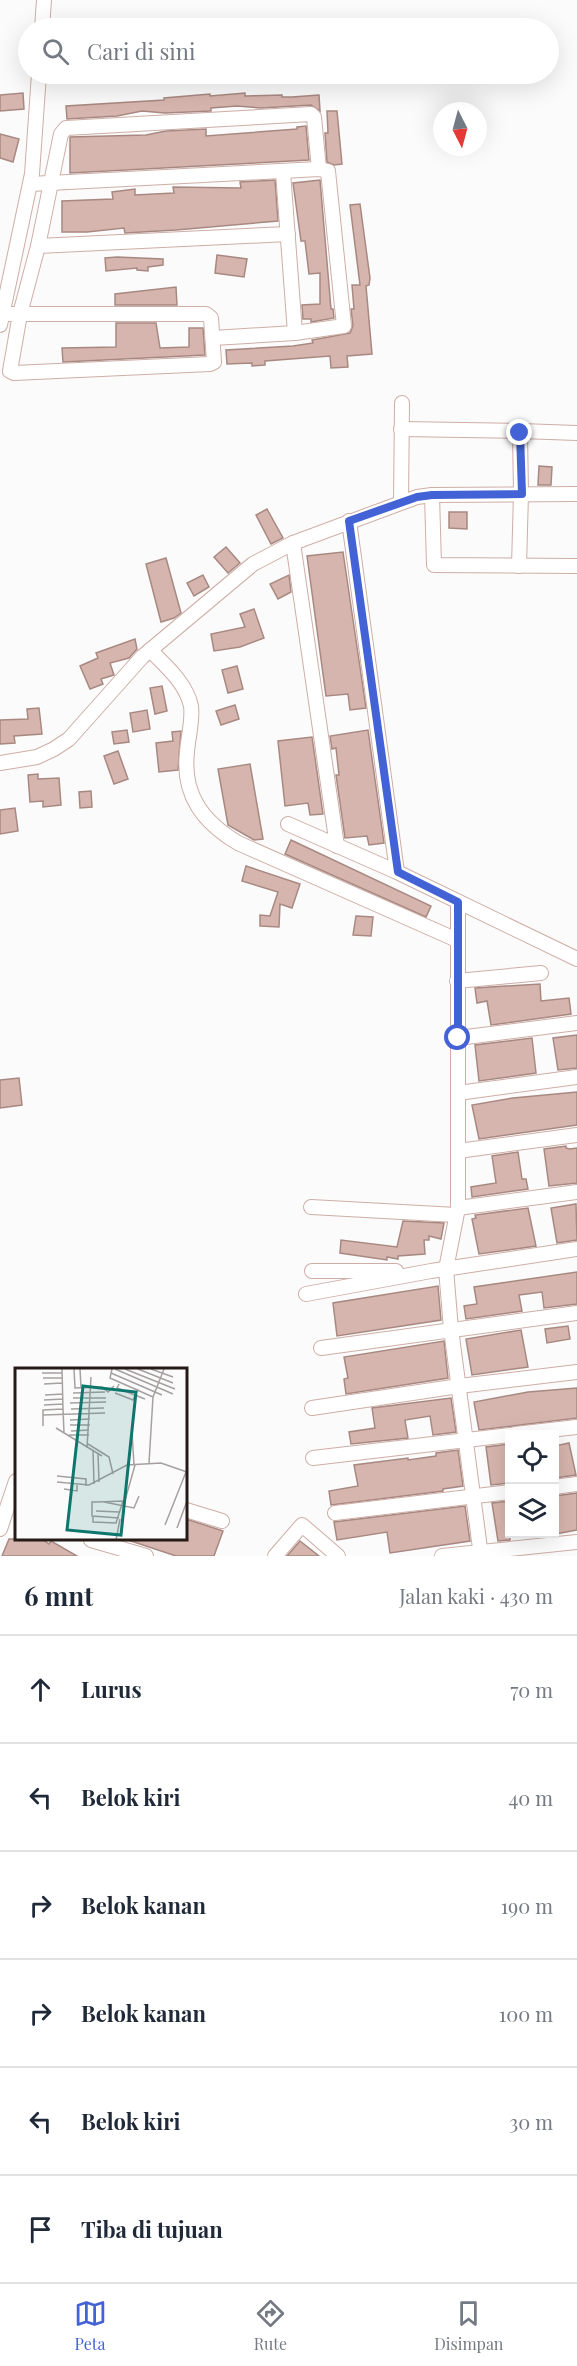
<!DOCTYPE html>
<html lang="id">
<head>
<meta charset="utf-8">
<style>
  :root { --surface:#fff; --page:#f2f2f3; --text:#1f2937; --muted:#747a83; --line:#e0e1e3; --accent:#4362d5 }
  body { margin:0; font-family:"Playfair Display",serif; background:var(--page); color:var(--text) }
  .controls { position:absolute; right:18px; bottom:18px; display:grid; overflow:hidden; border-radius:0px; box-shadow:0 6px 24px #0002 }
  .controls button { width:54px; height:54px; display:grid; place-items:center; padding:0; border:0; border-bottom:2px solid var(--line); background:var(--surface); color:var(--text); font:30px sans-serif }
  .compass { position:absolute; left:433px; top:102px; width:54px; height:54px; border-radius:50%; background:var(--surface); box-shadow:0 6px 24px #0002; rotate:174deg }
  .stop { position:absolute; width:18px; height:18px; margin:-14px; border:4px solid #4362d5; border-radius:50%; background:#fff }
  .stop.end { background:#4362d5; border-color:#fff; box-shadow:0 2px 6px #0008 }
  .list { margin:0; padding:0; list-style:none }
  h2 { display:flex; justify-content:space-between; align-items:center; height:78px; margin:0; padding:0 24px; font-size:26px }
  h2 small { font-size:20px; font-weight:400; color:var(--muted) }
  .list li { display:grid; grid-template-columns:39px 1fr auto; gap:18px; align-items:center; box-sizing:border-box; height:108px; padding:0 24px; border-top:2px solid var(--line) }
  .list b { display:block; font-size:22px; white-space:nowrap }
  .list em { font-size:20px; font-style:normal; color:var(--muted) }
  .icon { flex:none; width:33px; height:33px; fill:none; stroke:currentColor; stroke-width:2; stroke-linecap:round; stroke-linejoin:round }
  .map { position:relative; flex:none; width:577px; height:1556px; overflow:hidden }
  .search { position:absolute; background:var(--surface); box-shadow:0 6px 24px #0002; left:18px; right:18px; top:18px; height:66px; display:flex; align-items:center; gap:15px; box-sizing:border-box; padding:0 21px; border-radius:33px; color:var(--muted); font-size:22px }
  .sheet { height:726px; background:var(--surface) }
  nav { display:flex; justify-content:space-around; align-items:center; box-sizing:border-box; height:84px; border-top:2px solid var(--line); background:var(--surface); font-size:16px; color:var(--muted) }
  nav a { display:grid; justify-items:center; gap:3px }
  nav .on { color:var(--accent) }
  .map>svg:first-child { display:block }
</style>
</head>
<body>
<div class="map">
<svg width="577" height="1556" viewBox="0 0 577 1556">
  <rect width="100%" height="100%" fill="#fbfbfb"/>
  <!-- building -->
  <g fill="#d6b5ae" stroke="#a88982" stroke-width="1.5">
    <polygon points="23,93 24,109 0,111 0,95"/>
    <polygon points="245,93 245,96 282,95 282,97 292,97 319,95 320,111 311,105 261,108 237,106 211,108 211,111 165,113 142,111 117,116 67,119 66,106 164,100 164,98 210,94 210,96"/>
    <polygon points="327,111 337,111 342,164 334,165 327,162 325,133 328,133"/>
    <polygon points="306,126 309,160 70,173 70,137 146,135 166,131 206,129 206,136 297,129 297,127"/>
    <polygon points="0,134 19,139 13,162 0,158"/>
    <polygon points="275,180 278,221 176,230 125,233 124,228 87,232 62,232 62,201 113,199 112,192 135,189 135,195 174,193 173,187 241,188 240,182"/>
    <polygon points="320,180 331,309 333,309 334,318 311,322 311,319 303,319 302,305 320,304 320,273 309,274 305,241 301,241 293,183"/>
    <polygon points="360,204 370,278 369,285 366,286 372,354 347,356 348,367 331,368 330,356 265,361 265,365 252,366 252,363 227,364 226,350 293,346 313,343 312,340 350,333 353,326 351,309 354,309 352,285 360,285 350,205"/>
    <polygon points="217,255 247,259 244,277 215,273"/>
    <polygon points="117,257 163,259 163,265 148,267 148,271 137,270 137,268 106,271 105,258"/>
    <polygon points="176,287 177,305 115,305 115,294"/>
    <polygon points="116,323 156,323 160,348 189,347 189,328 203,328 205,355 63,362 62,348 116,347"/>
    <polygon points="539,466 552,467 551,485 538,485"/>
    <polygon points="267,509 283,538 271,544 256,515"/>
    <polygon points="449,512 467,512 467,529 449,528"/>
    <polygon points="226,547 240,563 228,573 214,557"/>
    <polygon points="343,552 366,708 350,710 348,694 326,696 307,556"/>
    <polygon points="166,558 181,613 174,618 161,622 146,564"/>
    <polygon points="203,575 209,587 194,596 187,583"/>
    <polygon points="289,575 291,592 278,599 270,584"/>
    <polygon points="254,609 264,638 240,647 214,651 211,634 245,627 240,614"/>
    <polygon points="135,639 137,649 129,658 110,663 114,675 101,679 103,684 90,689 80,666 98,658 96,653"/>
    <polygon points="237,666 243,689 228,693 222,670"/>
    <polygon points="162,686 167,711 155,714 150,688"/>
    <polygon points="235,705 239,719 221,725 216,711"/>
    <polygon points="39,708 42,734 14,736 15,743 0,744 0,720 28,719 27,709"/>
    <polygon points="147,710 150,729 133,732 130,713"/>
    <polygon points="127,730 129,742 114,744 112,732"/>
    <polygon points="368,730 384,843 369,845 367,836 345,838 336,775 339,775 336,748 332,749 330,736"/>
    <polygon points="181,731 178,770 159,772 156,743 173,741 172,732"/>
    <polygon points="312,737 323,814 310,815 308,803 285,806 278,741"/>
    <polygon points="118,751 128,779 114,784 104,756"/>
    <polygon points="250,764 263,839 254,840 228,825 218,769"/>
    <polygon points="38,774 38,779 59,778 61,805 43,807 43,801 30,802 28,775"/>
    <polygon points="91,791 92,807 80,808 79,792"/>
    <polygon points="15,808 18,831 0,834 0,810"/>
    <polygon points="291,840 431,906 426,917 285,854"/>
    <polygon points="246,866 300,884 292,908 280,904 279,927 260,926 260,915 270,916 278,892 242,881"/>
    <polygon points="356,916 373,917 371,936 353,935"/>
    <polygon points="540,984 541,1001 569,998 571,1014 491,1025 487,1001 477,1003 475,988"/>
    <polygon points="577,1035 577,1068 558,1070 553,1038"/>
    <polygon points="532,1038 536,1073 479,1081 475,1045"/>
    <polygon points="19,1078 22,1105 0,1108 0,1080"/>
    <polygon points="577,1092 577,1125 479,1139 472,1105 513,1098"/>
    <polygon points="566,1146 566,1148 570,1149 577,1148 577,1183 549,1186 544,1149"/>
    <polygon points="518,1152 522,1179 526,1179 528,1189 472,1197 471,1187 496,1183 492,1156"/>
    <polygon points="576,1204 577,1240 557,1243 551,1208"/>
    <polygon points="528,1208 536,1246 479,1254 472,1219 476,1218 475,1215"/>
    <polygon points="403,1221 444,1223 441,1239 429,1236 429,1240 424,1240 425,1254 398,1256 398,1259 387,1257 387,1260 340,1253 341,1240 397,1247"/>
    <polygon points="577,1272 577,1304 544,1308 542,1292 519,1295 522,1311 466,1319 464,1306 477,1304 474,1287"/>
    <polygon points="438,1286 441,1320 337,1336 333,1303"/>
    <polygon points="568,1326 570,1339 547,1343 545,1329"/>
    <polygon points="521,1330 528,1367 472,1375 466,1339"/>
    <polygon points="444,1341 448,1378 346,1394 344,1379 348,1378 344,1357"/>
    <polygon points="577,1388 577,1418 479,1430 474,1402 528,1392"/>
    <polygon points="451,1398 456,1432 433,1435 430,1416 405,1420 408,1438 351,1444 349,1432 375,1428 372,1408"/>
    <polygon points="569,1443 576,1475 555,1478 555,1446"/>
    <polygon points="510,1444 510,1483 491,1485 486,1447"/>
    <polygon points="458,1450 463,1486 443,1489 443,1491 331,1505 329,1491 358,1486 354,1465 408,1458 408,1460 436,1456 436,1453"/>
    <polygon points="577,1493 577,1530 555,1534 555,1519 558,1518 555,1496"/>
    <polygon points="510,1501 510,1540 498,1541 492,1503"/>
    <polygon points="465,1506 470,1541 390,1553 387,1532 337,1540 334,1522"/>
    <polygon points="186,1519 223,1531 214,1556 176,1556 125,1539 186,1539"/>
    <polygon points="9,1539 42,1539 49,1544 51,1541 77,1556 2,1556"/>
    <polygon points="300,1541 319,1556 287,1556"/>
  </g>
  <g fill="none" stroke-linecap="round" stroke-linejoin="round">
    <defs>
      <g id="minor">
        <polyline points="42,28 44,0"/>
        <polyline points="283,172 295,333"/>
        <polyline points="30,184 319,169 328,171 344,326 295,333 213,338"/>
        <polyline points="38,246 288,234"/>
        <polyline points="0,314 206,314 211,318 214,362 210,364 14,373 10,371 20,314 38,246 61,134 66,128 311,114 314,117 319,169"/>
        <polyline points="0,325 32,174 39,74"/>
        <polyline points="401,429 521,431"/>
        <polyline points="432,495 434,565 577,566"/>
        <polyline points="401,502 402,403"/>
        <polyline points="349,521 397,872"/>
        <polyline points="293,543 337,846"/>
        <polyline points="519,566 521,494 520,433 521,431 577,433"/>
        <path d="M 150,650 C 166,666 186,683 191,706 C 193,721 188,737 187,752 C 182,795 203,822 238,843 L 457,940"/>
        <polyline points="0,763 37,757 54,749 69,739 142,657 253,564 293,543 417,497 432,495 577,494"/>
        <polyline points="288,824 397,872 577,959"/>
        <polyline points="458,902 458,1208 446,1269 451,1329 481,1556"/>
        <polyline points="457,981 541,973"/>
        <polyline points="458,1038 577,1023"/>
        <polyline points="458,1093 577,1077"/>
        <polyline points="458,1151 577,1135"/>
        <polyline points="311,1207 456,1215"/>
        <polyline points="458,1208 577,1192"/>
        <polyline points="312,1271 396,1271"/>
        <polyline points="306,1294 431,1271 577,1249"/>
        <polyline points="321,1348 577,1313"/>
        <polyline points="312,1408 459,1386 577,1372"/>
        <polyline points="515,1434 577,1427"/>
        <polyline points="313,1458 510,1435"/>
        <polyline points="554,1487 577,1484"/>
        <polyline points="186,1510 222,1521"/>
        <polyline points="335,1513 510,1492"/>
        <polyline points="0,1529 16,1481"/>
        <polyline points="91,1540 146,1556"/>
        <polyline points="275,1556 302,1525 338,1556"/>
        <polyline points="442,1556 577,1542"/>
      </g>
    </defs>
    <!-- minor casing -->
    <use href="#minor" stroke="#ceaea6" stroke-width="16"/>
    <!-- minor -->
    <use href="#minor" stroke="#fff" stroke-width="14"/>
  </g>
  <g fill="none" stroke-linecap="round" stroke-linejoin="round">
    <!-- route -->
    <polyline stroke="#4362d5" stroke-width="8" points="458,1038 458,902 398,872 349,521 417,497 432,495 522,494 520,433"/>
  </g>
  <!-- overview -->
  <g transform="translate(15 1368)">
    <rect width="172" height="172" fill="#fbfbfb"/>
    <path fill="none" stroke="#a6a1a0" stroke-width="1.5" d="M 47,1 L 48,41M 59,1 L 60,20 L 87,19 L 93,24 L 99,18M 65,1 L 66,19M 97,1 L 95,10 L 138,29M 100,1 L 158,26M 110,1 L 160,21M 123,1 L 158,15M 136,1 L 158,9M 27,5 L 47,5M 96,5 L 147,27M 28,10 L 47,10M 29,16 L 47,15M 104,16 L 102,20 L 130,31M 58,25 L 90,24M 100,25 L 118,32 L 123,21M 30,27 L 48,26M 58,30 L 91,30M 29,32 L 48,31M 55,35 L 91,34M 29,37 L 48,36M 56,41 L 89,40M 28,47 L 90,45M 55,52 L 75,51M 55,57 L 75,57M 28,58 L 28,42 L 48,41 L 49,65M 41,60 L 87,88M 56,63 L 74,62M 117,64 L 119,97M 54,67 L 74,67M 73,76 L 94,89 L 98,106M 72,80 L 76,9M 78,83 L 79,116M 83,86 L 84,114M 134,95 L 138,29 L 149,1M 42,108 L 71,111 L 71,118M 42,114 L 74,117 L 112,97 L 146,95 L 172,104M 49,121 L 62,123 L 62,117M 82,134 L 77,134 L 77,148 L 104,150M 89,134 L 119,140 L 124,128M 109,136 L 120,97M 81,143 L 105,144M 78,149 L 78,154 L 101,155 L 108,133 L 82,134M 150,157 L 171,104M 162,160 L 172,133M 101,172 L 105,151"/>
    <path fill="#0f766e" fill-opacity="0.15" stroke="#0f766e" stroke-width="3" d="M 68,18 L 121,24 L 106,167 L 52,162 Z"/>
    <rect width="172" height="172" fill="none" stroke="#261a17" stroke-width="3"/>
  </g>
</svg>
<div class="controls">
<button><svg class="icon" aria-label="locate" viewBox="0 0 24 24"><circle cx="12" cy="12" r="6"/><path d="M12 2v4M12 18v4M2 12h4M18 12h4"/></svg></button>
<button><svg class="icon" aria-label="layers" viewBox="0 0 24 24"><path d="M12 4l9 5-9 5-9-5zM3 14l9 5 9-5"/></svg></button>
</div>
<svg class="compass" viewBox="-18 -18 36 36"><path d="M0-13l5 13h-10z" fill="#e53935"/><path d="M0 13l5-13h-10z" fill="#747a83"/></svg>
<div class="stop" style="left:458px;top:1038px"></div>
<div class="stop end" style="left:520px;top:433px"></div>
<div class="search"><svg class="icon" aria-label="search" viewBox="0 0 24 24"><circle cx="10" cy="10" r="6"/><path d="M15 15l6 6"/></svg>Cari di sini</div>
</div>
<section class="sheet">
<h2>6 mnt<small>Jalan kaki · 430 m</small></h2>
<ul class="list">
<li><svg class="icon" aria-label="ahead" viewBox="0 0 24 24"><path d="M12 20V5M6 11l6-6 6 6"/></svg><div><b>Lurus</b></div><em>70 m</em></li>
<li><svg class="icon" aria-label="left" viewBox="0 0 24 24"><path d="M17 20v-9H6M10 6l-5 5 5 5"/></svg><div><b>Belok kiri</b></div><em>40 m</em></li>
<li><svg class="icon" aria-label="right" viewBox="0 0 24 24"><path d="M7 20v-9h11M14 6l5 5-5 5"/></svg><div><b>Belok kanan</b></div><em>190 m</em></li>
<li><svg class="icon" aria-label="right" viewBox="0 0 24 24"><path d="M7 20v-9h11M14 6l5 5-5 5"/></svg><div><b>Belok kanan</b></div><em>100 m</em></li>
<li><svg class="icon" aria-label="left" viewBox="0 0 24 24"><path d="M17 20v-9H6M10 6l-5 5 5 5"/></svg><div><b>Belok kiri</b></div><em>30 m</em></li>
<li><svg class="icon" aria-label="arrive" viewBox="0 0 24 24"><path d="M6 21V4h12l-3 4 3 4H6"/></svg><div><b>Tiba di tujuan</b></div></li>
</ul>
</section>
<nav>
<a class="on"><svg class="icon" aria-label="map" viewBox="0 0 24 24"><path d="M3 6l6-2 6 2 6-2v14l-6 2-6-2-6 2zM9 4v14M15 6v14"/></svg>Peta</a>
<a><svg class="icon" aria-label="directions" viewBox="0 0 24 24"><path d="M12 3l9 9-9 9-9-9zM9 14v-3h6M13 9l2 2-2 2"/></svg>Rute</a>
<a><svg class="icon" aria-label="saved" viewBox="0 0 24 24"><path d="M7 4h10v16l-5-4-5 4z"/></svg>Disimpan</a>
</nav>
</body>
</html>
